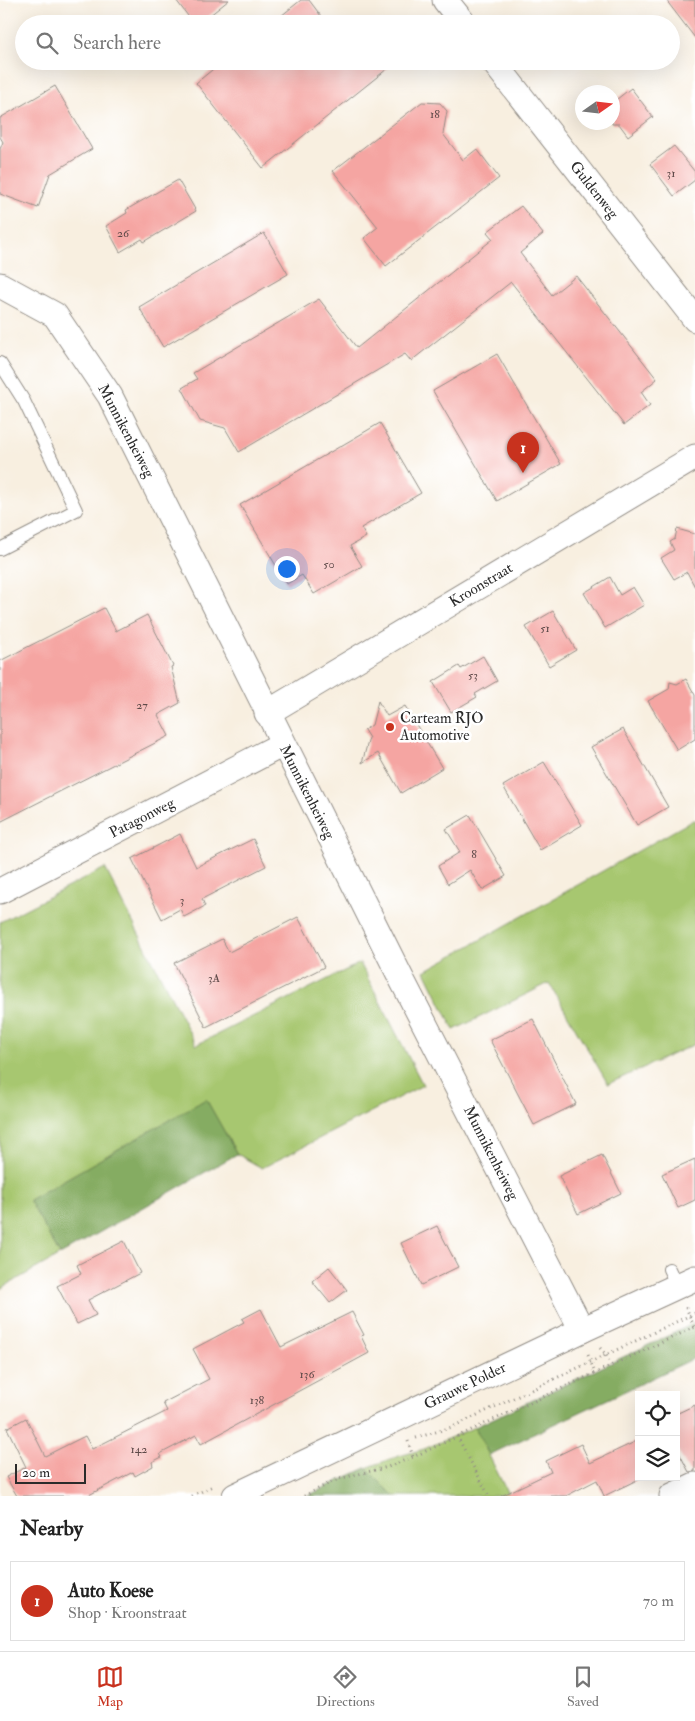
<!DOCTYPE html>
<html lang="en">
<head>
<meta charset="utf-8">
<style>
  :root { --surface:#fff; --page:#f2f2f2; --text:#222; --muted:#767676; --line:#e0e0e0; --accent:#c8321e }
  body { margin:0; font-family:"IM FELL Double Pica",serif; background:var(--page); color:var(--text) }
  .controls { position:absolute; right:15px; bottom:15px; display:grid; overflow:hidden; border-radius:0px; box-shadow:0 5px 20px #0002 }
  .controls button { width:45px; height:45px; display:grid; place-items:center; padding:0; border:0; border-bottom:1px solid var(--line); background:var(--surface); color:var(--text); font:25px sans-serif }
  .compass { position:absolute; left:575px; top:85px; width:45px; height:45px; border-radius:50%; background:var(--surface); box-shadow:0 5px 20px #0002; rotate:76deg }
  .scale { position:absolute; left:15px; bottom:12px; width:71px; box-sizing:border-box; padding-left:5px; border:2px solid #2b2b2b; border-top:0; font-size:14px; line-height:18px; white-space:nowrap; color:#2b2b2b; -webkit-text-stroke:4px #fff; paint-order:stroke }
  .you { position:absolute; left:286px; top:568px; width:18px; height:18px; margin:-12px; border:4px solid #fff; border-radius:50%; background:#1a73e8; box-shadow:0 0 0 8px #1a73e833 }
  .badge { display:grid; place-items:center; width:32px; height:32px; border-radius:50%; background:var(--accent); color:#fff; font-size:16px; font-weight:700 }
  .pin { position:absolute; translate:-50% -41px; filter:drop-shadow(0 1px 2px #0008) }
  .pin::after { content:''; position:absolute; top:26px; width:18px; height:15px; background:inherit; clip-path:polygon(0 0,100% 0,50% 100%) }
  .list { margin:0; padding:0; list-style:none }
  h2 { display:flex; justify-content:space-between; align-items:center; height:65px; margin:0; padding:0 20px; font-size:21px }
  h2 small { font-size:16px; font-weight:400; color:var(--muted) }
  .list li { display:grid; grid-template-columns:32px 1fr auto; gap:15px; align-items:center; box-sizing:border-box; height:80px; margin:0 10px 10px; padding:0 10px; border:1px solid var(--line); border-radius:0px }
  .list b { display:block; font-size:19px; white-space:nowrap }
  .list p { margin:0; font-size:16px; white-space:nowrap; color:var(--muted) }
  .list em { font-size:16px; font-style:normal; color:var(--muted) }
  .icon { flex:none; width:28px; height:28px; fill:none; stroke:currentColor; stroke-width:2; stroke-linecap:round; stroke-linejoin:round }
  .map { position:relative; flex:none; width:695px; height:1496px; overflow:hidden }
  .search { position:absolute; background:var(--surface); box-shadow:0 5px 20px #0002; left:15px; right:15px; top:15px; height:55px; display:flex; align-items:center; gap:12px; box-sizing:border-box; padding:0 18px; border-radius:28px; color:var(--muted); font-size:19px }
  .sheet { height:155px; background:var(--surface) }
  nav { display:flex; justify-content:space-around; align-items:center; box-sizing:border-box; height:70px; border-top:1px solid var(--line); background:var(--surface); font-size:14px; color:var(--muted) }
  nav a { display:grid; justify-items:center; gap:2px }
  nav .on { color:var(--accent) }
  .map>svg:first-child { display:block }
</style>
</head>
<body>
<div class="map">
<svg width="695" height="1496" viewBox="0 0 695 1496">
  <rect width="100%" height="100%" fill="#fff"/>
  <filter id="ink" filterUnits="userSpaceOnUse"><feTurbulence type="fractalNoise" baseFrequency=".02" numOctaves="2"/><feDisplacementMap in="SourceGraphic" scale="10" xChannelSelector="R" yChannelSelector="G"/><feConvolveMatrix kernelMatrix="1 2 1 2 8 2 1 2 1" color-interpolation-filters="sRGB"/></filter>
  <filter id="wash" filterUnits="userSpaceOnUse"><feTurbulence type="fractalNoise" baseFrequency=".0096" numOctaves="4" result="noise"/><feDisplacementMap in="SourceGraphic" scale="20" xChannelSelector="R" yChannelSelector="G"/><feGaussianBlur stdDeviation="1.12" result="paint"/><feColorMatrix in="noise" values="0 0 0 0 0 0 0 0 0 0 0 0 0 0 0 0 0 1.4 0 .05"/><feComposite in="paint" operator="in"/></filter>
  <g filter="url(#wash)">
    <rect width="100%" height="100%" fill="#f8efe0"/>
    <!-- green -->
    <g fill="#a7c76f" stroke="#69794d">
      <polygon points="695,819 695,1044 608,1084 549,983 454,1030 425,971"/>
      <polygon points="105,868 196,1045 360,963 423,1085 262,1168 237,1154 206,1100 30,1200 60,1255 0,1289 0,922"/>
      <polygon points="475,1427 509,1496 394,1496 366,1468 399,1456 424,1449"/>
    </g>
    <!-- forest -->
    <g fill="#85ac62" stroke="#586c46">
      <polygon points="206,1099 237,1154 60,1255 29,1200"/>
      <polygon points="695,1323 695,1358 489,1455 475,1427"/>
      <polygon points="366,1468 394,1496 307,1496"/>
    </g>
    <g id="blocks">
      <!-- building -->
      <g fill="#f5a5a2">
        <polygon points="176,0 229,0 199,24 194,24"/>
        <polygon points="301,0 309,0 327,24 271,24"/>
        <polygon points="666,0 695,0 695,38"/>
        <polygon points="223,61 397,61 263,168 196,83"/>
        <polygon points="55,86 92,149 50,174 38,208 0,194 0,149 3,142 0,137 0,118"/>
        <polygon points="631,88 653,117 628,136 619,124 612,124 612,103"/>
        <polygon points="422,102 440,103 447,111 443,134 463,160 477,149 499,178 386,266 364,238 378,227 333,171"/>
        <polygon points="674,146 695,172 695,180 674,196 650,164"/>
        <polygon points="178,180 196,211 144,242 142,239 120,252 106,226 127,213 126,210"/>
        <polygon points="521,206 543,234 520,253 552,295 576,276 657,379 641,392 650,405 624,425 511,282 411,361 405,354 239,452 225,428 200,421 182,388 197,379 193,373 319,299 357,348 493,239 487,232"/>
        <polygon points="264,233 288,274 163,347 139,307"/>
        <polygon points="497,354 561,464 497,501 433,391"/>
        <polygon points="380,423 421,493 361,528 366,537 350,546 362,566 314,594 302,575 287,584 240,505"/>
        <polygon points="677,529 695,534 695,587 687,572 674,579 661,558 674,550 670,542 675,539"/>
        <polygon points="610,577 620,595 633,587 644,605 605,628 584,593"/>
        <polygon points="104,608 116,631 147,615 173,666 171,667 180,703 158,715 169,736 0,822 0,661"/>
        <polygon points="553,611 576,650 549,666 526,627"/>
        <polygon points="483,656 497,681 475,694 477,697 451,712 433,682 459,666 461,669"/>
        <polygon points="686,679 695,695 695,739 677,750 648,701 669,689 670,682 677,684"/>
        <polygon points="378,701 387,716 405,706 442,768 401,793 378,753 362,763 369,738 364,730 372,725"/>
        <polygon points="623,729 668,807 637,825 591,747"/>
        <polygon points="544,762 582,825 540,850 503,786"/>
        <polygon points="470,815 506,876 482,890 470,870 448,884 438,866 460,852 446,829"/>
        <polygon points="180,834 196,867 253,839 266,866 202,899 205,906 184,917 180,909 162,919 132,859"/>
        <polygon points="298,917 324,967 206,1027 174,963 222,939 229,952"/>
        <polygon points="533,1019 576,1104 534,1125 490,1040"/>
        <polygon points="602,1155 621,1193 578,1214 559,1176"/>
        <polygon points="695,1159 695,1200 678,1208 662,1174"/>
        <polygon points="437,1226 458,1267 421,1285 401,1243"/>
        <polygon points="124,1241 140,1273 88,1300 96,1315 77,1324 57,1286 81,1274 77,1265"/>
        <polygon points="329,1267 347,1290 330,1303 312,1281"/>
        <polygon points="261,1309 281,1347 352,1312 364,1335 361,1336 369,1353 201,1444 196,1435 160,1454 162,1457 152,1462 153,1466 135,1476 133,1472 87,1496 17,1496 6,1477 26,1467 7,1428 26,1418 45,1456 85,1436 92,1449 167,1411 163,1403 209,1379 193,1349 244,1322 242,1319"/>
        <polygon points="695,1405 695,1471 689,1472 676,1447 676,1414"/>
        <polygon points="639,1440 639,1479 604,1496 597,1480 566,1496 501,1496 551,1472 546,1461 581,1444 590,1463"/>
      </g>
    </g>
  </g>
  <g filter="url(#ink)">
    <use href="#blocks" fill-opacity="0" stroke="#928d86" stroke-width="1"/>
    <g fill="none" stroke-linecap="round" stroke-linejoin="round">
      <defs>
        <g id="lane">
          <polyline points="0,363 24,401 76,510 0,549"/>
          <polyline points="669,1269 677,1286"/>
        </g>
        <g id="street">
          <polyline points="445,0 464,24"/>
          <polyline points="493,61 695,319"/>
          <polyline points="0,285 55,315 110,396 401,978 582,1330"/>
          <polyline points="267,713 695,457"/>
          <polyline points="0,891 283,744"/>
          <polyline points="235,1496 582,1330 695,1278"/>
          <polyline points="672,1496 695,1485"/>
        </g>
      </defs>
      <!-- lane casing -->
      <use href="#lane" stroke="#928d86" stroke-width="14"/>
      <!-- street casing -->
      <use href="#street" stroke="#928d86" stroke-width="27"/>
      <!-- path -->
      <g stroke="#928d86" stroke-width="3" stroke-dasharray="1 4" stroke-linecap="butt">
        <polyline points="686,1307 694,1327"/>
        <polyline points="600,1348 606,1355 611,1365"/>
        <polyline points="588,1355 595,1373"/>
        <polyline points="457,1436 489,1496"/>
        <polyline points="416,1438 452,1427 695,1313"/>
        <polyline points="408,1441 413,1457"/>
        <polyline points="192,1496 213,1486"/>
        <polyline points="304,1496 338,1479 388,1467 413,1457 695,1327"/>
      </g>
      <!-- lane -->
      <use href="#lane" stroke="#fff" stroke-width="12"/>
      <!-- street -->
      <use href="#street" stroke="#fff" stroke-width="25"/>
    </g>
  </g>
  <!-- markers -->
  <circle fill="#c8321e" stroke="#fff" stroke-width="2" cx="390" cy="727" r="5"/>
  <g text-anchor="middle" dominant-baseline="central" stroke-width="5" stroke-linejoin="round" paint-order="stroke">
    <!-- number labels -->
    <g font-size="12" fill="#5e4a49">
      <text x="435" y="114">18</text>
      <text x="671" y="173">31</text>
      <text x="123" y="233">26</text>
      <text x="329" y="564">50</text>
      <text x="545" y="628">51</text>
      <text x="473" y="675">53</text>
      <text x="142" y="705">27</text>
      <text x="474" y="854">8</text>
      <text x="182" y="900">3</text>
      <text x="214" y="978">3A</text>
      <text x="307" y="1374">136</text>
      <text x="257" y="1400">138</text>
      <text x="139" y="1449">142</text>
    </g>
    <!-- street labels -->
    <g font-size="15" fill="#2b2b2b" stroke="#fff">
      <text transform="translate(594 190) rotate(52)">Guldenweg</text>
      <text transform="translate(126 431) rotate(62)">Munnikenheiweg</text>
      <text transform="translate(481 585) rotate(-31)">Kroonstraat</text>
      <text transform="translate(307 792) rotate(63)">Munnikenheiweg</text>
      <text transform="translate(142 818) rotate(-27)">Patagonweg</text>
      <text transform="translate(491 1153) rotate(63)">Munnikenheiweg</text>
      <text transform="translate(465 1386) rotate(-26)">Grauwe Polder</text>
    </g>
    <!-- poi labels -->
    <g font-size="15" fill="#2b2b2b" stroke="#fff" text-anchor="start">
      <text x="400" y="718">Carteam RJO<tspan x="400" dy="17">Automotive</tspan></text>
    </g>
  </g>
</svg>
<div class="controls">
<button><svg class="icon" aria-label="locate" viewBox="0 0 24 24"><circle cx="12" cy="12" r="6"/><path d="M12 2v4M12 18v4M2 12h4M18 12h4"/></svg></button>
<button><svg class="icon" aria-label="layers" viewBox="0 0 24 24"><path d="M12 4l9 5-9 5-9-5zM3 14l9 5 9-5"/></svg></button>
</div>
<svg class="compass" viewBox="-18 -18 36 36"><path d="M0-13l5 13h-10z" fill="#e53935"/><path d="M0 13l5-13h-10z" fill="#767676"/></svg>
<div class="scale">20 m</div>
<div class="you"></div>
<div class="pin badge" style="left:523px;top:473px">1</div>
<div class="search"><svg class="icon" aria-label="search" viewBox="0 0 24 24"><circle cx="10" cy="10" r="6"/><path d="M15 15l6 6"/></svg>Search here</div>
</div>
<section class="sheet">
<h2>Nearby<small></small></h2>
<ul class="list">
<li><span class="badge">1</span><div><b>Auto Koese</b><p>Shop · Kroonstraat</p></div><em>70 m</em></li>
</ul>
</section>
<nav>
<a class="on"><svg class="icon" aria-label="map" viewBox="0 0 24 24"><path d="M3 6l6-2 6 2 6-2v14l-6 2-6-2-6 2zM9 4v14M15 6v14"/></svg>Map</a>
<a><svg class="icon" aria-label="directions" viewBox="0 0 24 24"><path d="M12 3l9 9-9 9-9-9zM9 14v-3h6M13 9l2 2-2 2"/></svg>Directions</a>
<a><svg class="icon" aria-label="saved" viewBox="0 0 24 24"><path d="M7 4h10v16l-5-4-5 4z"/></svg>Saved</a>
</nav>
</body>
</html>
